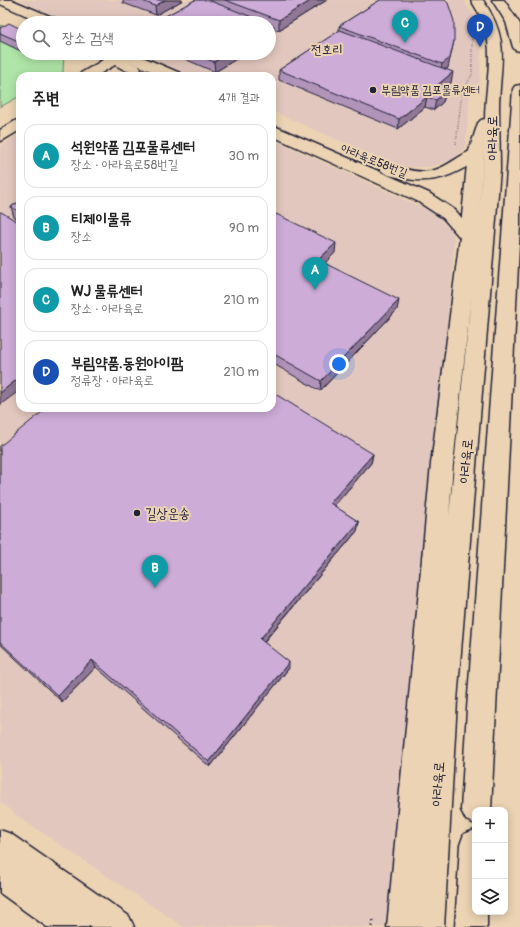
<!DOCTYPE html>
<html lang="ko">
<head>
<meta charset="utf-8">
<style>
  :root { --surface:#fff; --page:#f6f6f6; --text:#222; --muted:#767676; --line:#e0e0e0; --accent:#ea580c }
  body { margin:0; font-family:Pangolin,"Poor Story",sans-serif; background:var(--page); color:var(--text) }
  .controls { position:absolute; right:12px; bottom:12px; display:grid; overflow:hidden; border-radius:8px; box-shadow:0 2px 10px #0003 }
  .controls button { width:36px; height:36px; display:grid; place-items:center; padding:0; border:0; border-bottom:1px solid var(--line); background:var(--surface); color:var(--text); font:20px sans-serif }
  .you { position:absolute; left:339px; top:364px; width:14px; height:14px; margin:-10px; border:3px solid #fff; border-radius:50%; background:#1a73e8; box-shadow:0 0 0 6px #1a73e833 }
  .badge { display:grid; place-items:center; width:26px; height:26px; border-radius:50%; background:var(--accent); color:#fff; font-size:13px; font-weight:700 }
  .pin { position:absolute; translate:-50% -33px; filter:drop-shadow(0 1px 2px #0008) }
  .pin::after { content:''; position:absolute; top:21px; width:14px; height:12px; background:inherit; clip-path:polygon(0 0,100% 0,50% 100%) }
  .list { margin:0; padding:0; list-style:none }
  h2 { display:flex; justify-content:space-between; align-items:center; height:52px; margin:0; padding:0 16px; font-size:17px }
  h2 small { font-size:13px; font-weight:400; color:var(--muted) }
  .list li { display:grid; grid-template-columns:26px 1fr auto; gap:12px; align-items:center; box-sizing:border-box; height:64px; margin:0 8px 8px; padding:0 8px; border:1px solid var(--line); border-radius:12px }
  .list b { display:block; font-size:15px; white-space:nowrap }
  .list p { margin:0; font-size:13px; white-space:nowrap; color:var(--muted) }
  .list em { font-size:13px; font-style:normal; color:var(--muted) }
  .icon { flex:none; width:22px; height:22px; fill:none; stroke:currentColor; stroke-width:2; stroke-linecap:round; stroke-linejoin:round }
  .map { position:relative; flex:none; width:520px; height:927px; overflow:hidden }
  .search { position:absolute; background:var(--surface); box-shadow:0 2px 10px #0003; left:16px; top:16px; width:260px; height:44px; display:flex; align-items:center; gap:10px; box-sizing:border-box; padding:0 14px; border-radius:22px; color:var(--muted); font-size:15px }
  .panel { position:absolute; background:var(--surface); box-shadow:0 2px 10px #0003; left:16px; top:72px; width:260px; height:340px; border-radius:12px }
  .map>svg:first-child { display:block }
</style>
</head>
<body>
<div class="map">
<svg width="520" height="927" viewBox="0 0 520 927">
  <rect width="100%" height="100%" fill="#ebd3b3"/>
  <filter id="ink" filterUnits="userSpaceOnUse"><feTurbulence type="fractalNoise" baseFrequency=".025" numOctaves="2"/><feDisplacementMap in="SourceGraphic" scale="8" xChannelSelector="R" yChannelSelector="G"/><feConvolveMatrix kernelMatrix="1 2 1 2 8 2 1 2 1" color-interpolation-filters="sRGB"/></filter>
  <g filter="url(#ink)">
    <!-- built -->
    <g fill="#e2c7be">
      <polygon points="19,0 464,0 476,19 481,39 480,82 470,95 466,143 463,150 452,160 430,167 407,167 379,158 272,111 272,76 192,76 140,53 269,53 269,23 71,23"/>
      <polygon points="20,134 20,408 272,408 272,139 430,211 449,224 453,231 454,240 453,263 396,881 384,927 184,927 20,818 0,802 0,146"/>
    </g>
    <!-- green -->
    <polygon fill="#afe5a8" stroke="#688472" points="0,25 23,35 23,53 64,53 63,72 56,76 20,76 20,96 0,107"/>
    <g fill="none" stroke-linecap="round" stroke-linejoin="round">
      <defs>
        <g id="street">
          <polygon points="0,0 12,0 59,20 60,23 43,23 0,4"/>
          <path d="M 91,53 L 109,53 L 113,55 L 114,53 L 133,53 L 180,73 L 182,76 L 163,76 L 125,60 L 139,66 L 141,69 L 139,72 C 130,74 123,69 115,65 L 96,76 L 79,76 L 81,73 L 103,60 L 93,56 Z"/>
          <polygon points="20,119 20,130 5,139 0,141 0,130 15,121"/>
          <polygon points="272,125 429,193 455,210 478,237 475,241 469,243 463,241 443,218 417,201 272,136"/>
          <path d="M 476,149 L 482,151 L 484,154 L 482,157 C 454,176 432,186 398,177 C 391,176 383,174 379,168 L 381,165 C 390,162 397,167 406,169 C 414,172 422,172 431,171 C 448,168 460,153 476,149 Z"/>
        </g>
        <g id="secondary">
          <path d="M 471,0 L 483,0 C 511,42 500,61 499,107 C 499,128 500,148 500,169 L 457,701 L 444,927 L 387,927 L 431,464 L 460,237 L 468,154 L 478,123 L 481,120 L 485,119 C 485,89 494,56 485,27 C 482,17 476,9 471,0 ZM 484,153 L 479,219 L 484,154 ZM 471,296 L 449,516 L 453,464 Z"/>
          <polygon points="492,0 504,0 520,24 520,51 515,50 513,47 506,22"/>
          <polygon points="520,85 520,225 491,810 475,810 475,824 466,820 461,810 467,709 513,89 515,86"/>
          <polygon points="0,830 11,834 129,916 134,927 91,927 88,925 89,927 47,927 0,893"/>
          <polygon points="475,830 475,912 487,912 487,927 455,927 460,845 464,834"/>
        </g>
      </defs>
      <!-- street casing -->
      <use href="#street" stroke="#22223b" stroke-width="3"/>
      <!-- secondary casing -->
      <use href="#secondary" stroke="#22223b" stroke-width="3"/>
      <!-- path-far1 -->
      <polyline stroke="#22223b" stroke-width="1.5" stroke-dasharray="0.5 2" stroke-linecap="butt" points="456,144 462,92 472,75 472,33"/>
      <!-- path -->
      <polyline stroke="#22223b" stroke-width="3" stroke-dasharray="1.5 4" stroke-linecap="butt" points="372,927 374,919"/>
      <!-- street -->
      <use href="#street" fill="#ebd3b3" fill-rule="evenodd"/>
      <!-- secondary -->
      <use href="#secondary" fill="#ebd3b3" fill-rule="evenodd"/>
    </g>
    <!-- wall -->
    <g fill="#b094b9" stroke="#22223b">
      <polygon points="123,0 183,0 156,15 123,3"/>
      <polygon points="195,0 327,0 279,30 274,29 274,36 269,39 269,23 153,23"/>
      <polygon points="380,0 448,68 446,70 451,83 441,91 446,92 443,102 434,110 425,107 398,129 279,80 279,70 339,31 339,26"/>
      <polygon points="0,28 23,30 23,52 0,41"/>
      <polygon points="171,53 246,53 215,72"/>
      <polygon points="20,201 20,221 14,217 11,207"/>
      <polygon points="272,212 335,253 325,263 397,310 320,391 272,363"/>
      <polygon points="0,446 373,454 371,463 334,506 359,522 357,531 264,642 289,668 210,767 96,667 62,702 0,644"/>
    </g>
    <!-- shaded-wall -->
    <g fill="#907896" stroke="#22223b">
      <polygon points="165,0 183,0 156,15 155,6"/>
      <polygon points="312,0 327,0 279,30 279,20"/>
      <polygon points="274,26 274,36 269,39 269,29"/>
      <polygon points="454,41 448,68 440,74 442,64"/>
      <polygon points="229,53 246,53 215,72 214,62"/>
      <polygon points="453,72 451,83 432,98 434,88"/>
      <polygon points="446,92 443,102 434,110 436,100"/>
      <polygon points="427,97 425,107 398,129 399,119"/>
      <polygon points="336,243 335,253 318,270 318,260"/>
      <polygon points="399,300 397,310 320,391 321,381"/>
      <polygon points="20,377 20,390 0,405 0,393"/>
      <polygon points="373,454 371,463 329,512 330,503"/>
      <polygon points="359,522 357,531 260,646 260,639"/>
      <polygon points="92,660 96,667 62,702 58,696"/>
      <polygon points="289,662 289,668 210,767 209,762"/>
    </g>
    <!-- building -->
    <g fill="#cdacd7" stroke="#22223b">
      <polygon points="140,0 165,0 155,6"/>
      <polygon points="195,0 208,0 267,23 153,23"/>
      <polygon points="225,0 312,0 279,20"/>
      <polygon points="380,0 445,0 448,3 454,21 454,41 450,58 442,64 339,26"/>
      <polygon points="9,23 23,30 23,43 0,33 0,28"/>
      <polygon points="269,24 274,26 269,29"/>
      <polygon points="340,30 453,72 434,88 446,92 436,100 427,97 399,119 279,70"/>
      <polygon points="193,53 229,53 214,62"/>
      <polygon points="20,201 20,212 11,207"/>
      <polygon points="0,212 1,212 20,223 20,377 0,393"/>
      <polygon points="272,212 336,243 318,260 399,300 321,381 272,353"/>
      <polygon points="272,392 373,454 330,503 359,522 260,639 289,662 209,762 92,660 58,696 0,642 0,446 47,408 272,408"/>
    </g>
  </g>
  <!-- markers -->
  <g fill="#22223b" stroke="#ebd3b3" stroke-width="1.5">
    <circle cx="373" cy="90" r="4"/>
    <circle cx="137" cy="513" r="4"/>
  </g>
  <g text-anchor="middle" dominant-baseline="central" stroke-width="4" stroke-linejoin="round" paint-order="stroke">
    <!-- far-poi labels -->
    <g font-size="12" fill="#22223b" stroke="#ebd3b3" text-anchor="start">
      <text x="381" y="90">부림약품 김포물류센터</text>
    </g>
    <!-- far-street labels -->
    <g font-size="12" fill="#22223b" stroke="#ebd3b3">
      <text transform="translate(374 161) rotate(22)">아라육로58번길</text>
    </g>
    <!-- far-quarter labels -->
    <g font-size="13" fill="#22223b" stroke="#ebd3b3">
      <text x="327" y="50">전호리</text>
    </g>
    <!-- street labels -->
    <g font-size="14" fill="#22223b" stroke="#ebd3b3">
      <text transform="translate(492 138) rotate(-90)">아라육로</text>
      <text transform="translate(466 461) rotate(-85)">아라육로</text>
      <text transform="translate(438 784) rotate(-86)">아라육로</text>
    </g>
    <!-- poi labels -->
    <g font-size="14" fill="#22223b" stroke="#ebd3b3" text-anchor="start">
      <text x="145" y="513">길상운송</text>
    </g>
  </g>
</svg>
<div class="controls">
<button>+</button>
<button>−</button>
<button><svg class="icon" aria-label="layers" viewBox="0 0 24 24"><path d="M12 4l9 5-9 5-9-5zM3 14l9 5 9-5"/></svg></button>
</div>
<div class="you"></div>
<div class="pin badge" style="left:315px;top:290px;background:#0f9aa8">A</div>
<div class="pin badge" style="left:155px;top:588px;background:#0f9aa8">B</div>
<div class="pin badge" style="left:405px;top:43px;background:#0f9aa8">C</div>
<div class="pin badge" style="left:480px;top:47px;background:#1a4fb4">D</div>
<div class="search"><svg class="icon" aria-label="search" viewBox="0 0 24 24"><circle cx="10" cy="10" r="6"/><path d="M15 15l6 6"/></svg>장소 검색</div>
<section class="panel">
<h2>주변<small>4개 결과</small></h2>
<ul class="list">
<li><span class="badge" style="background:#0f9aa8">A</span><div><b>석원약품 김포물류센터</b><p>장소 · 아라육로58번길</p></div><em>30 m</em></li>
<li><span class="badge" style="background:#0f9aa8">B</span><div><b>티제이물류</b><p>장소</p></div><em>90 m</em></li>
<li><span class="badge" style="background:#0f9aa8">C</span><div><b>WJ 물류센터</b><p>장소 · 아라육로</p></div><em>210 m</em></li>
<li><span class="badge" style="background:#1a4fb4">D</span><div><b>부림약품.동원아이팜</b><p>정류장 · 아라육로</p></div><em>210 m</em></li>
</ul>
</section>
</div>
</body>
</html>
